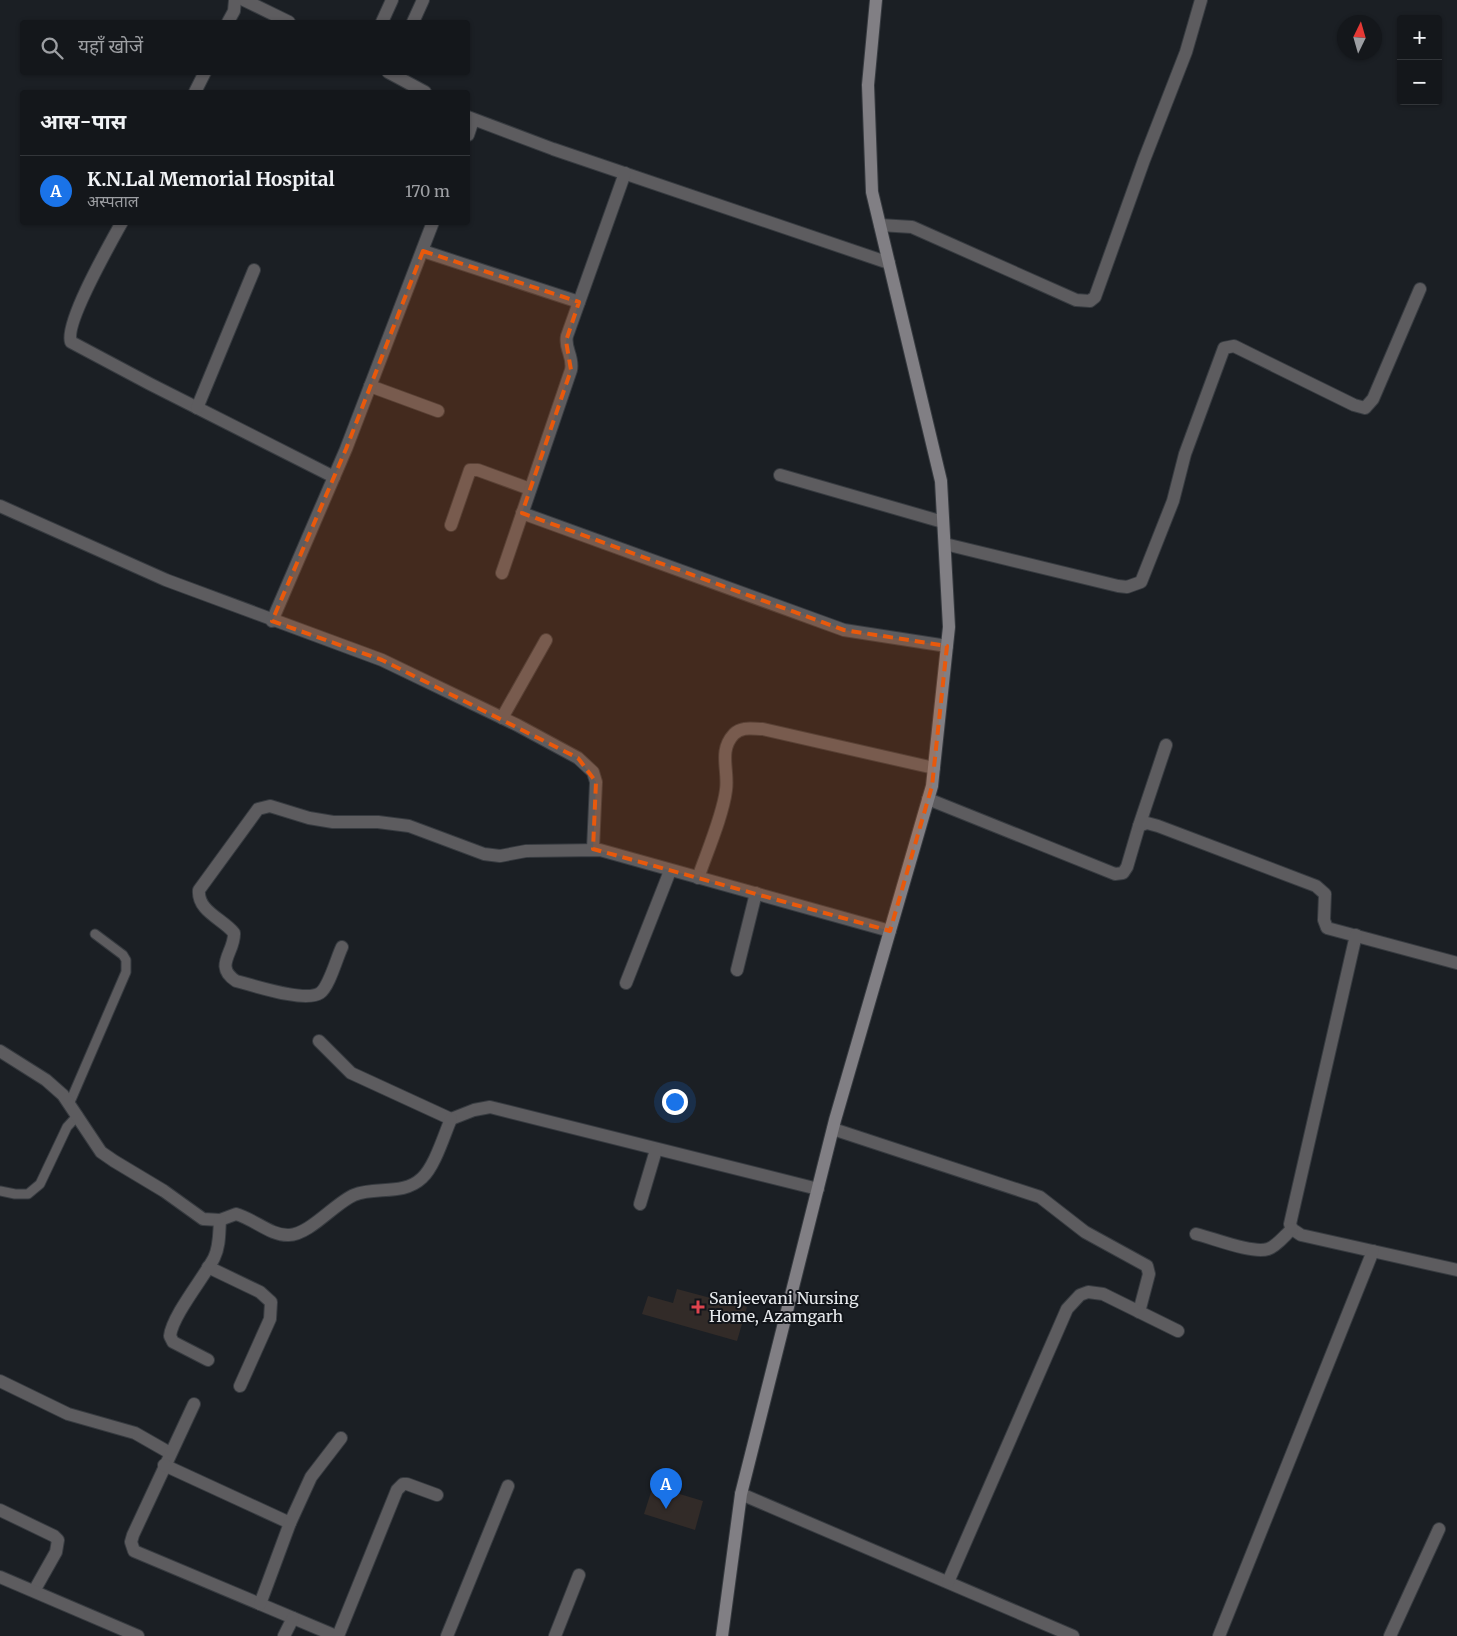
<!DOCTYPE html>
<html lang="hi">
<head>
<meta charset="utf-8">
<style>
  :root { --surface:#14171b; --page:#1d2024; --text:#f1f3f6; --muted:#9d9fa3; --line:#33363a; --accent:#1a73e8 }
  body { margin:0; font-family:Merriweather,"Noto Sans Devanagari",serif; background:var(--page); color:var(--text) }
  .controls { position:absolute; right:15px; top:15px; display:grid; overflow:hidden; border-radius:5px; box-shadow:0 1px 4px #0004 }
  .controls button { width:45px; height:45px; display:grid; place-items:center; padding:0; border:0; border-bottom:1px solid var(--line); background:var(--surface); color:var(--text); font:25px sans-serif }
  .compass { position:absolute; left:1337px; top:15px; width:45px; height:45px; border-radius:50%; background:var(--surface); box-shadow:0 1px 4px #0004; rotate:5deg }
  .you { position:absolute; left:674px; top:1101px; width:18px; height:18px; margin:-12px; border:4px solid #fff; border-radius:50%; background:#1a73e8; box-shadow:0 0 0 8px #1a73e833 }
  .badge { display:grid; place-items:center; width:32px; height:32px; border-radius:50%; background:var(--accent); color:#fff; font-size:16px; font-weight:700 }
  .pin { position:absolute; translate:-50% -41px; filter:drop-shadow(0 1px 2px #0008) }
  .pin::after { content:''; position:absolute; top:26px; width:18px; height:15px; background:inherit; clip-path:polygon(0 0,100% 0,50% 100%) }
  .list { margin:0; padding:0; list-style:none }
  h2 { display:flex; justify-content:space-between; align-items:center; height:65px; margin:0; padding:0 20px; font-size:21px }
  h2 small { font-size:16px; font-weight:400; color:var(--muted) }
  .list li { display:grid; grid-template-columns:32px 1fr auto; gap:15px; align-items:center; box-sizing:border-box; height:70px; padding:0 20px; border-top:1px solid var(--line) }
  .list b { display:block; font-size:19px; white-space:nowrap }
  .list p { margin:0; font-size:16px; white-space:nowrap; color:var(--muted) }
  .list em { font-size:16px; font-style:normal; color:var(--muted) }
  .icon { flex:none; width:28px; height:28px; fill:none; stroke:currentColor; stroke-width:2; stroke-linecap:round; stroke-linejoin:round }
  .map { position:relative; flex:none; width:1457px; height:1636px; overflow:hidden }
  .search { position:absolute; background:var(--surface); box-shadow:0 1px 4px #0004; left:20px; top:20px; width:450px; height:55px; display:flex; align-items:center; gap:12px; box-sizing:border-box; padding:0 18px; border-radius:5px; color:var(--muted); font-size:19px }
  .panel { position:absolute; background:var(--surface); box-shadow:0 1px 4px #0004; left:20px; top:90px; width:450px; height:135px; border-radius:5px }
  .map>svg:first-child { display:block }
</style>
</head>
<body>
<div class="map">
<svg width="1457" height="1636" viewBox="0 0 1457 1636">
  <rect width="100%" height="100%" fill="#1b1f24"/>
  <!-- building -->
  <g fill="#322b28">
    <polygon points="677,1289 718,1300 719,1295 743,1302 742,1305 747,1307 737,1341 642,1314 648,1296 673,1303"/>
    <polygon points="653,1486 703,1501 695,1530 644,1514"/>
  </g>
  <g fill="none" stroke-linecap="round" stroke-linejoin="round">
    <defs>
      <g id="lane">
        <polyline points="70,1102 126,972 126,960 123,955 95,934"/>
        <polyline points="0,1191 15,1194 28,1194 40,1184 67,1127 78,1115"/>
      </g>
      <g id="street">
        <polyline points="244,0 289,22"/>
        <polyline points="228,22 234,11 235,0"/>
        <polyline points="382,22 392,0"/>
        <polyline points="413,22 423,0"/>
        <polyline points="388,72 425,92"/>
        <polyline points="195,92 205,72"/>
        <polyline points="468,117 553,149 889,263"/>
        <polyline points="468,135 473,120"/>
        <path d="M 122,222 C 111,242 64,324 71,342 L 150,384 L 334,477"/>
        <polyline points="880,225 912,227 1076,300 1090,301 1095,297 1144,160 1186,52 1201,0"/>
        <polyline points="423,251 579,302"/>
        <polyline points="370,386 438,411"/>
        <polyline points="197,408 254,270"/>
        <polyline points="780,475 943,522"/>
        <polyline points="0,506 166,580 382,660 517,725 578,758 593,772 596,782 593,849"/>
        <polyline points="522,513 844,630 947,646"/>
        <polyline points="451,525 470,470 478,470 530,489"/>
        <polyline points="945,544 1118,586 1127,587 1141,582 1173,501 1185,454 1224,348 1234,346 1354,405 1365,408 1373,399 1420,289"/>
        <path d="M 502,573 L 571,370 C 574,357 564,348 567,336 L 625,173"/>
        <polyline points="272,621 346,449 433,222"/>
        <polyline points="502,718 546,640"/>
        <polyline points="928,799 1115,874 1123,873 1127,867 1139,826 1147,823 1158,826 1316,886 1325,894 1324,920 1327,928 1457,963"/>
        <polyline points="1139,826 1166,745"/>
        <path d="M 698,878 C 707,852 723,815 726,790 C 729,770 718,751 734,734 C 742,726 753,729 763,729 L 934,768"/>
        <polyline points="1356,935 1290,1224 1292,1229 1301,1235 1457,1270"/>
        <path d="M 342,947 C 337,957 329,987 320,993 C 305,1003 253,985 236,981 C 213,966 235,952 234,933 C 223,919 197,911 199,890 L 258,809 L 270,806 L 309,818 L 333,822 L 378,822 L 409,826 L 484,854 L 500,856 L 526,851 L 600,850 L 890,931"/>
        <polyline points="737,970 756,893"/>
        <polyline points="626,983 670,871"/>
        <polyline points="319,1041 351,1073 451,1119 474,1110 490,1107 818,1189"/>
        <path d="M 0,1051 L 46,1080 L 63,1095 L 101,1152 L 114,1161 L 164,1191 L 203,1219 L 220,1220 L 236,1214 C 254,1219 271,1236 289,1235 C 309,1235 335,1203 354,1195 C 376,1186 403,1196 422,1178 C 435,1166 444,1135 451,1119"/>
        <polyline points="833,1129 1040,1197 1085,1232 1147,1266 1149,1274 1139,1312"/>
        <polyline points="640,1204 656,1150"/>
        <path d="M 1196,1234 C 1213,1238 1252,1254 1268,1249 C 1277,1246 1285,1235 1292,1229"/>
        <polyline points="208,1267 260,1292 271,1302 270,1319 240,1386"/>
        <path d="M 208,1360 L 173,1342 L 170,1336 C 172,1316 204,1277 214,1258 C 220,1246 219,1232 220,1220"/>
        <polyline points="0,1381 68,1414 135,1433 170,1453"/>
        <polyline points="194,1404 133,1535 131,1542 134,1551 336,1636"/>
        <polyline points="164,1465 290,1523"/>
        <polyline points="741,1494 1073,1636"/>
        <polyline points="0,1510 54,1536 58,1540 56,1552 34,1591"/>
        <polyline points="0,1577 138,1636"/>
        <polyline points="948,1582 1067,1309 1080,1295 1088,1292 1103,1294 1178,1331"/>
        <polyline points="260,1604 290,1523 311,1477 341,1438"/>
        <polyline points="284,1636 293,1618"/>
        <polyline points="338,1636 397,1490 403,1484 407,1484 437,1495"/>
        <polyline points="447,1636 508,1486"/>
        <polyline points="555,1636 579,1575"/>
        <polyline points="1219,1636 1373,1251"/>
        <polyline points="1390,1636 1439,1529"/>
      </g>
      <polyline id="secondary" points="722,1636 741,1494 835,1120 932,786 949,627 941,481 872,192 868,85 876,0"/>
    </defs>
    <!-- lane casing -->
    <use href="#lane" stroke="#373b40" stroke-width="11"/>
    <!-- street casing -->
    <use href="#street" stroke="#373b40" stroke-width="14"/>
    <!-- secondary casing -->
    <use href="#secondary" stroke="#373b40" stroke-width="14"/>
    <!-- lane -->
    <use href="#lane" stroke="#5d5c5f" stroke-width="9"/>
    <!-- street -->
    <use href="#street" stroke="#5d5c5f" stroke-width="12"/>
    <!-- secondary -->
    <use href="#secondary" stroke="#817f84" stroke-width="12"/>
  </g>
  <!-- marked area -->
  <path fill="#e8590c" fill-opacity="0.2" stroke="#e8590c" stroke-width="4" stroke-dasharray="10 6" stroke-linejoin="round" d="M 423,251 L 579,302 L 566,341 L 571,370 L 522,513 L 844,630 L 947,646 L 932,786 L 890,931 L 593,849 L 596,782 L 578,758 L 382,660 L 272,621 L 346,449 Z"/>
  <!-- markers -->
  <path fill="#e0444e" stroke="#12151a" stroke-width="2" d="M695.5 1299.5h5v5h5v5h-5v5h-5v-5h-5v-5h5z"/>
  <g text-anchor="middle" dominant-baseline="central" stroke-width="4" stroke-linejoin="round" paint-order="stroke">
    <!-- poi labels -->
    <g font-size="16" fill="#e6e9ec" stroke="#12151a" text-anchor="start">
      <text x="709" y="1298">Sanjeevani Nursing<tspan x="709" dy="18">Home, Azamgarh</tspan></text>
    </g>
  </g>
</svg>
<div class="controls">
<button>+</button>
<button>−</button>
</div>
<svg class="compass" viewBox="-18 -18 36 36"><path d="M0-13l5 13h-10z" fill="#e53935"/><path d="M0 13l5-13h-10z" fill="#9d9fa3"/></svg>
<div class="you"></div>
<div class="pin badge" style="left:666px;top:1509px">A</div>
<div class="search"><svg class="icon" aria-label="search" viewBox="0 0 24 24"><circle cx="10" cy="10" r="6"/><path d="M15 15l6 6"/></svg>यहाँ खोजें</div>
<section class="panel">
<h2>आस-पास<small></small></h2>
<ul class="list">
<li><span class="badge">A</span><div><b>K.N.Lal Memorial Hospital</b><p>अस्पताल</p></div><em>170 m</em></li>
</ul>
</section>
</div>
</body>
</html>
